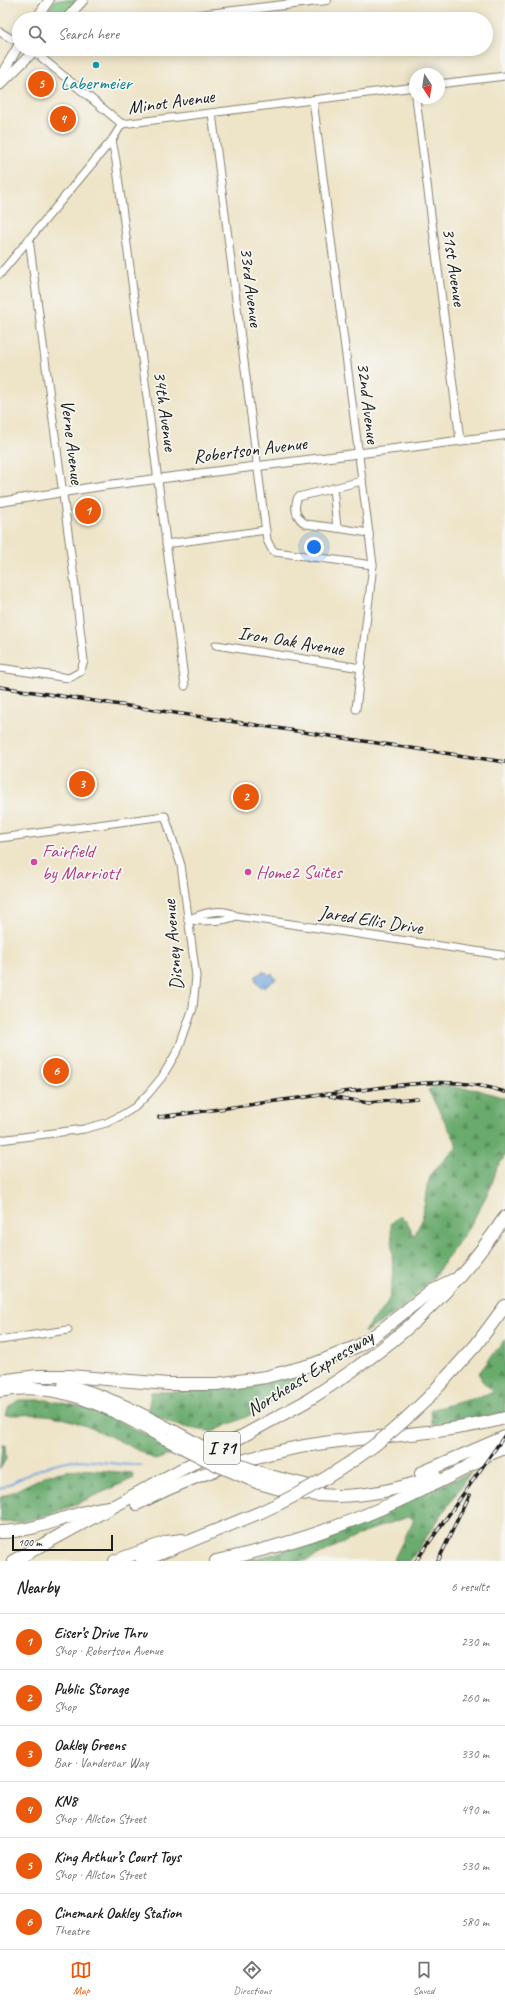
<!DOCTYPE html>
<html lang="en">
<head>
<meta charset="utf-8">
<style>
  :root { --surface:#fff; --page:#f2f2f2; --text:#222; --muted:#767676; --line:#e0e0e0; --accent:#ea580c }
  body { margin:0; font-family:Caveat,sans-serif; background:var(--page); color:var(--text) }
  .compass { position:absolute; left:409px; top:68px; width:36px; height:36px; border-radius:50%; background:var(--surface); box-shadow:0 2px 10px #0003; rotate:168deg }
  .scale { position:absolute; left:12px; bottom:10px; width:101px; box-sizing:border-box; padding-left:4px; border:2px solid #1c1c1c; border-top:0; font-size:11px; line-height:14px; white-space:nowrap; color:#1c1c1c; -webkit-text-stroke:3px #f6f6f2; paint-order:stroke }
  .you { position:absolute; left:314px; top:547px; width:14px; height:14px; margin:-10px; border:3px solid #fff; border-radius:50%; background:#1a73e8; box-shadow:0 0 0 6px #1a73e833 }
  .badge { display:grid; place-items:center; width:26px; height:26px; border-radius:50%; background:var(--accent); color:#fff; font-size:13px; font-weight:700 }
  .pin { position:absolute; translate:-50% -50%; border:2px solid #fff; box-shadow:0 1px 4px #0006 }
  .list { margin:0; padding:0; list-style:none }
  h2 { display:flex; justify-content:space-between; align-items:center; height:52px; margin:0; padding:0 16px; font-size:17px }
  h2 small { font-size:13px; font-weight:400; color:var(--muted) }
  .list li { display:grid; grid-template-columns:26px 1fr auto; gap:12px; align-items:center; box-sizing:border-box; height:56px; padding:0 16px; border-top:1px solid var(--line) }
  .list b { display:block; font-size:15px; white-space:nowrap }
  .list p { margin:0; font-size:13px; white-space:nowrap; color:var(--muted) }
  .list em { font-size:13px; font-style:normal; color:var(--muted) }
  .icon { flex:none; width:22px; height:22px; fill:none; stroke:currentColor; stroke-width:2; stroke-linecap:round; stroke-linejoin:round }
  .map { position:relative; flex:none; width:505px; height:1561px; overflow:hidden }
  .search { position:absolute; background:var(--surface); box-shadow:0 2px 10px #0003; left:12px; right:12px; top:12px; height:44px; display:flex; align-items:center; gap:10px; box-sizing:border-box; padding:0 14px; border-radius:22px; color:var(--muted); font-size:15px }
  .sheet { height:388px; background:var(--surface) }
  nav { display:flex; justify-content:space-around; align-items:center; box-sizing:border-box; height:56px; border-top:1px solid var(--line); background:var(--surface); font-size:11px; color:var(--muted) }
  nav a { display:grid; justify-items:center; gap:2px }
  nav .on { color:var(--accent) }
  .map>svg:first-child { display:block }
</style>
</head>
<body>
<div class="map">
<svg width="505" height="1561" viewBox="0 0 505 1561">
  <defs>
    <pattern id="forest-firs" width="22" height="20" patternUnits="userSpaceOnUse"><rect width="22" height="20" fill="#69aa6d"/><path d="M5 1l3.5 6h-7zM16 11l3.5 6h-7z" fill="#568a59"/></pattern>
    <pattern id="water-ripples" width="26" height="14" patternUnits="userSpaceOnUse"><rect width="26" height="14" fill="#74a5df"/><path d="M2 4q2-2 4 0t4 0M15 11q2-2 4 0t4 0" fill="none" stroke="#5e86b4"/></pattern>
  </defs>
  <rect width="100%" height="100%" fill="#f6f6f2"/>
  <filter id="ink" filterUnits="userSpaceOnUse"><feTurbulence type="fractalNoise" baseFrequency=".025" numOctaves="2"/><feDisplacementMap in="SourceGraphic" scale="8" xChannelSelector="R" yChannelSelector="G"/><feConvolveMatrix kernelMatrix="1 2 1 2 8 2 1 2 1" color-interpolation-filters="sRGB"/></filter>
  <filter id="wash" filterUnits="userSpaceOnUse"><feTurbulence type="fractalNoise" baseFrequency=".012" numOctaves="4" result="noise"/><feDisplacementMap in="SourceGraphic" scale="16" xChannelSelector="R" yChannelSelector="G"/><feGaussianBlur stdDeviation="0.9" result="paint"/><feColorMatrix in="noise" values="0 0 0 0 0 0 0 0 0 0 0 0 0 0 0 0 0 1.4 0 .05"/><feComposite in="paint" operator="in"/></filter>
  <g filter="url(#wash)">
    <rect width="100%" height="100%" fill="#eee4c8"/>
    <!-- green -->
    <polygon fill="#82c57e" stroke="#4f704d" points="55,0 77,0 60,19 43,19"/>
    <!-- forest -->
    <g fill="url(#forest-firs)" stroke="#426344">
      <path d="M 438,1085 L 478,1090 L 505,1098 L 505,1156 L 497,1167 L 491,1187 L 470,1226 L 433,1278 L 404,1307 L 364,1333 C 369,1320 383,1314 388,1301 C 396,1283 391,1244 391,1224 L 400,1215 L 406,1221 L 414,1236 L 422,1220 L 427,1186 L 432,1172 L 458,1146 L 428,1090 Z"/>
      <polygon points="505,1339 505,1413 432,1424 431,1410 494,1392 482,1381 479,1373"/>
      <polygon points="299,1376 295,1387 248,1416 212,1432 178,1426 148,1412 151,1392 210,1391 251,1386"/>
      <path d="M 19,1400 L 47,1400 L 90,1408 L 164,1443 L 176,1452 L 156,1460 C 126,1444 78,1418 45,1415 C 32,1414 18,1415 5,1415 L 9,1407 Z"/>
      <polygon points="2,1445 5,1445 6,1459 0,1469"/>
      <path d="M 79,1469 L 132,1473 L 134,1478 C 100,1493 35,1527 0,1522 L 0,1498 L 49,1474 Z"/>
      <polygon points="471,1472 410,1561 393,1561 414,1519 408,1517 370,1530 305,1561 242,1561 270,1555 330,1536"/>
    </g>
    <!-- water -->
    <polygon fill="url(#water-ripples)" stroke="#48607e" points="263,971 264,973 266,972 269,976 272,974 276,979 264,988 262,986 260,987 255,980 257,979 255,977"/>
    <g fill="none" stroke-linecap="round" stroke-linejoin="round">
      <!-- stream -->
      <path stroke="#74a5df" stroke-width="2" d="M 0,1489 C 24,1477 49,1461 77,1460 C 98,1460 119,1466 141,1465"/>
    </g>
  </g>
  <g filter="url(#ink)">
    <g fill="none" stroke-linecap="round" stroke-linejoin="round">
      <defs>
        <g id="minor">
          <polyline points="0,32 12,39 19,40"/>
          <polyline points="31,49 122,124"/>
          <polyline points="439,84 505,76"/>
          <polyline points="416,98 460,440"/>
          <polyline points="313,100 373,565 356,709"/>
          <polyline points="212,113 267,540 271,548 275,552 373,565"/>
          <polyline points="122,124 415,87"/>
          <polyline points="112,140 116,161 185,686"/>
          <polyline points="0,274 112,140 122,124"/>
          <path d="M 333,488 L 337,528 L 306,524 C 296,518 293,508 298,497 L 362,481"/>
          <polyline points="337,528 369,533"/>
          <polyline points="166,544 266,530"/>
          <polyline points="216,645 361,668"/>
          <polyline points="0,668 69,678 80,672 84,661 73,570 29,239"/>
          <polyline points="0,838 165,816 181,865 196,976 193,1008 179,1048 162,1077 148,1094 135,1107 122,1115 106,1123 84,1129 0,1140"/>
          <path d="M 188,920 C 202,913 222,907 236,916 L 502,955"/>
          <path d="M 188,920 C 200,921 225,922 236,916"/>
          <polyline points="0,1340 68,1330"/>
        </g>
        <g id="tertiary">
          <polyline points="165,19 327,0"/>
          <polyline points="0,502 101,486 505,435"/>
        </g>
        <g id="secondary">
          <polyline points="36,19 49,0"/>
          <polyline points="66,19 83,0"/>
          <polyline points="0,77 19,45"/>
          <polyline points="0,85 36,49"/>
        </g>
        <g id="motorway">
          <polyline points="0,1381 38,1376 69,1376 168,1384 217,1384 266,1377 314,1364 360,1345 379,1332 432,1290 453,1280"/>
          <path d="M 64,1385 C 104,1394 139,1413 175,1432"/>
          <path d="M 0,1391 C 60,1378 115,1411 166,1439"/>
          <polyline points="426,1400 476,1345 505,1306"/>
          <polyline points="482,1457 505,1448"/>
          <polyline points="421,1473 505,1437"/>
          <polyline points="266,1475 317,1488"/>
          <path d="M 259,1483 C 321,1503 375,1499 435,1476"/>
          <path d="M 137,1504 C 195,1474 259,1452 324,1443 C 385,1435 446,1434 505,1418"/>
          <path d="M 0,1532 C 42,1531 70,1512 109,1507"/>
          <path d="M 13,1561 L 305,1402 C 388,1350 450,1299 505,1217"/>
          <polyline points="115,1561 167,1542 182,1540"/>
          <polyline points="142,1561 261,1512"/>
          <path d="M 216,1561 C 287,1546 354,1523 419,1491 C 443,1480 467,1469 489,1454"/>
        </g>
      </defs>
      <!-- minor casing -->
      <use href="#minor" stroke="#858072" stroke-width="9"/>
      <!-- tertiary casing -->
      <use href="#tertiary" stroke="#858072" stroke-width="10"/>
      <!-- secondary casing -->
      <use href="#secondary" stroke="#858072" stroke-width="11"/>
      <!-- motorway casing -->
      <use href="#motorway" stroke="#858072" stroke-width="14"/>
      <!-- minor -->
      <use href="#minor" stroke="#fff" stroke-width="7"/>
      <!-- tertiary -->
      <use href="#tertiary" stroke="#fff" stroke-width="8"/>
      <!-- secondary -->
      <use href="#secondary" stroke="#fff" stroke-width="9"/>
      <!-- motorway -->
      <use href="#motorway" stroke="#fff" stroke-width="12"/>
      <defs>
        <g id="rail">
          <polyline points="0,687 505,762"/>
          <polyline points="330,1096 368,1103 417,1098"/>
          <path d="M 159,1117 C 223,1109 287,1099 352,1091 C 405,1085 453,1075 505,1092"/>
          <polyline points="416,1561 505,1435"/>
          <polyline points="438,1561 469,1495"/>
        </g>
      </defs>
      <!-- rail casing -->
      <use href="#rail" stroke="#1c1c1c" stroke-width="3.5"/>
      <!-- rail -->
      <use href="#rail" stroke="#f6f6f2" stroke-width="2" stroke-dasharray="6" stroke-linecap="butt"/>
      <defs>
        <g id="motorway-bridge">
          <polyline points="175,1432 226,1460 266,1475"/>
          <polyline points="166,1439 215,1464 259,1483"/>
          <path d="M 261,1512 C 305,1492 347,1467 385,1437 C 399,1426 412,1413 426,1400"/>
        </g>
      </defs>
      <!-- motorway-bridge casing -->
      <use href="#motorway-bridge" stroke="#858072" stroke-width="14" stroke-linecap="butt"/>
      <!-- motorway-bridge -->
      <use href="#motorway-bridge" stroke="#fff" stroke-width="12"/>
    </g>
  </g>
  <!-- markers -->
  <circle fill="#0f9aa8" stroke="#f6f6f2" stroke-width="1.5" cx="96" cy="65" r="4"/>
  <g fill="#d1479c" stroke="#f6f6f2" stroke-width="1.5">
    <circle cx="34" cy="862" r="4"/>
    <circle cx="248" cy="872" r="4"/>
  </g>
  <g text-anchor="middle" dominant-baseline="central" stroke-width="3.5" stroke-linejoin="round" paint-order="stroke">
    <!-- shield labels -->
    <rect fill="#f6f6f2" stroke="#5d5d5c" stroke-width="1" x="204" y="1432" width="36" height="32" rx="3"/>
    <g font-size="18" font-weight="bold" fill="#1c1c1c">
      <text x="222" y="1448">I 71</text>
    </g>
    <!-- culture labels -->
    <g font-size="19" fill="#0d838f" stroke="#f6f6f2">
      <text x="96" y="83">Labermeier</text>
    </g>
    <!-- street labels -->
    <g font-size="19" fill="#1c1c1c" stroke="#f6f6f2">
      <text transform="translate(171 102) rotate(-8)">Minot Avenue</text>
      <text transform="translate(454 267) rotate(82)">31st Avenue</text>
      <text transform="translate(251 287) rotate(83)">33rd Avenue</text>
      <text transform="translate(368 403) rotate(83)">32nd Avenue</text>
      <text transform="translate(165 411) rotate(82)">34th Avenue</text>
      <text transform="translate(72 442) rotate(83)">Verne Avenue</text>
      <text transform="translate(250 450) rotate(-7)">Robertson Avenue</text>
      <text transform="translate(291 641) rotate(9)">Iron Oak Avenue</text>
      <text transform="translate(371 920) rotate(9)">Jared Ellis Drive</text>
      <text transform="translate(173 945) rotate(-95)">Disney Avenue</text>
      <text transform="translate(310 1373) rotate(-32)">Northeast Expressway</text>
    </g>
    <!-- hotel labels -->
    <g font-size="19" fill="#b23c85" stroke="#f6f6f2" text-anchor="start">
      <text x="42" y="851">Fairfield<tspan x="42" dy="22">by Marriott</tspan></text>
      <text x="256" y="872">Home2 Suites</text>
    </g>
  </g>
</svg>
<svg class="compass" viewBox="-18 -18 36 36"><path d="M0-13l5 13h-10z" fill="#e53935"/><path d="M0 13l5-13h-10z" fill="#767676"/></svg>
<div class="scale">100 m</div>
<div class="you"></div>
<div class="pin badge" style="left:88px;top:511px">1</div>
<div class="pin badge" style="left:246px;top:797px">2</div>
<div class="pin badge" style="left:82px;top:784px">3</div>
<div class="pin badge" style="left:63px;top:119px">4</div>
<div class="pin badge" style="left:41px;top:84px">5</div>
<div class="pin badge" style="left:56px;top:1071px">6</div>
<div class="search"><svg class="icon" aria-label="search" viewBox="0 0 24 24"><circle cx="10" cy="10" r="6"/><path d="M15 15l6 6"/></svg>Search here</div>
</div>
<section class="sheet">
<h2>Nearby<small>6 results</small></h2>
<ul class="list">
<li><span class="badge">1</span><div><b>Eiser’s Drive Thru</b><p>Shop · Robertson Avenue</p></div><em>230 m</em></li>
<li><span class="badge">2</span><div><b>Public Storage</b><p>Shop</p></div><em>260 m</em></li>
<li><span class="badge">3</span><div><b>Oakley Greens</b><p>Bar · Vandercar Way</p></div><em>330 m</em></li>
<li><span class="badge">4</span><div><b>KN8</b><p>Shop · Allston Street</p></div><em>490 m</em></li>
<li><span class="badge">5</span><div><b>King Arthur’s Court Toys</b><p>Shop · Allston Street</p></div><em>530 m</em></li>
<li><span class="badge">6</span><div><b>Cinemark Oakley Station</b><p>Theatre</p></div><em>580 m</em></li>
</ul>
</section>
<nav>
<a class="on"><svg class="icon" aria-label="map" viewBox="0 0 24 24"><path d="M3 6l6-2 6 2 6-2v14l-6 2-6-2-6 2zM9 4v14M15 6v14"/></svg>Map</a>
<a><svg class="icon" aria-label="directions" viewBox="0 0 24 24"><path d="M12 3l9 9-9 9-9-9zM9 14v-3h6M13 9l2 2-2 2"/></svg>Directions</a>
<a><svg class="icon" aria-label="saved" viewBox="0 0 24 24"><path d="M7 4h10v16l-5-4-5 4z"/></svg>Saved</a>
</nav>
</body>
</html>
